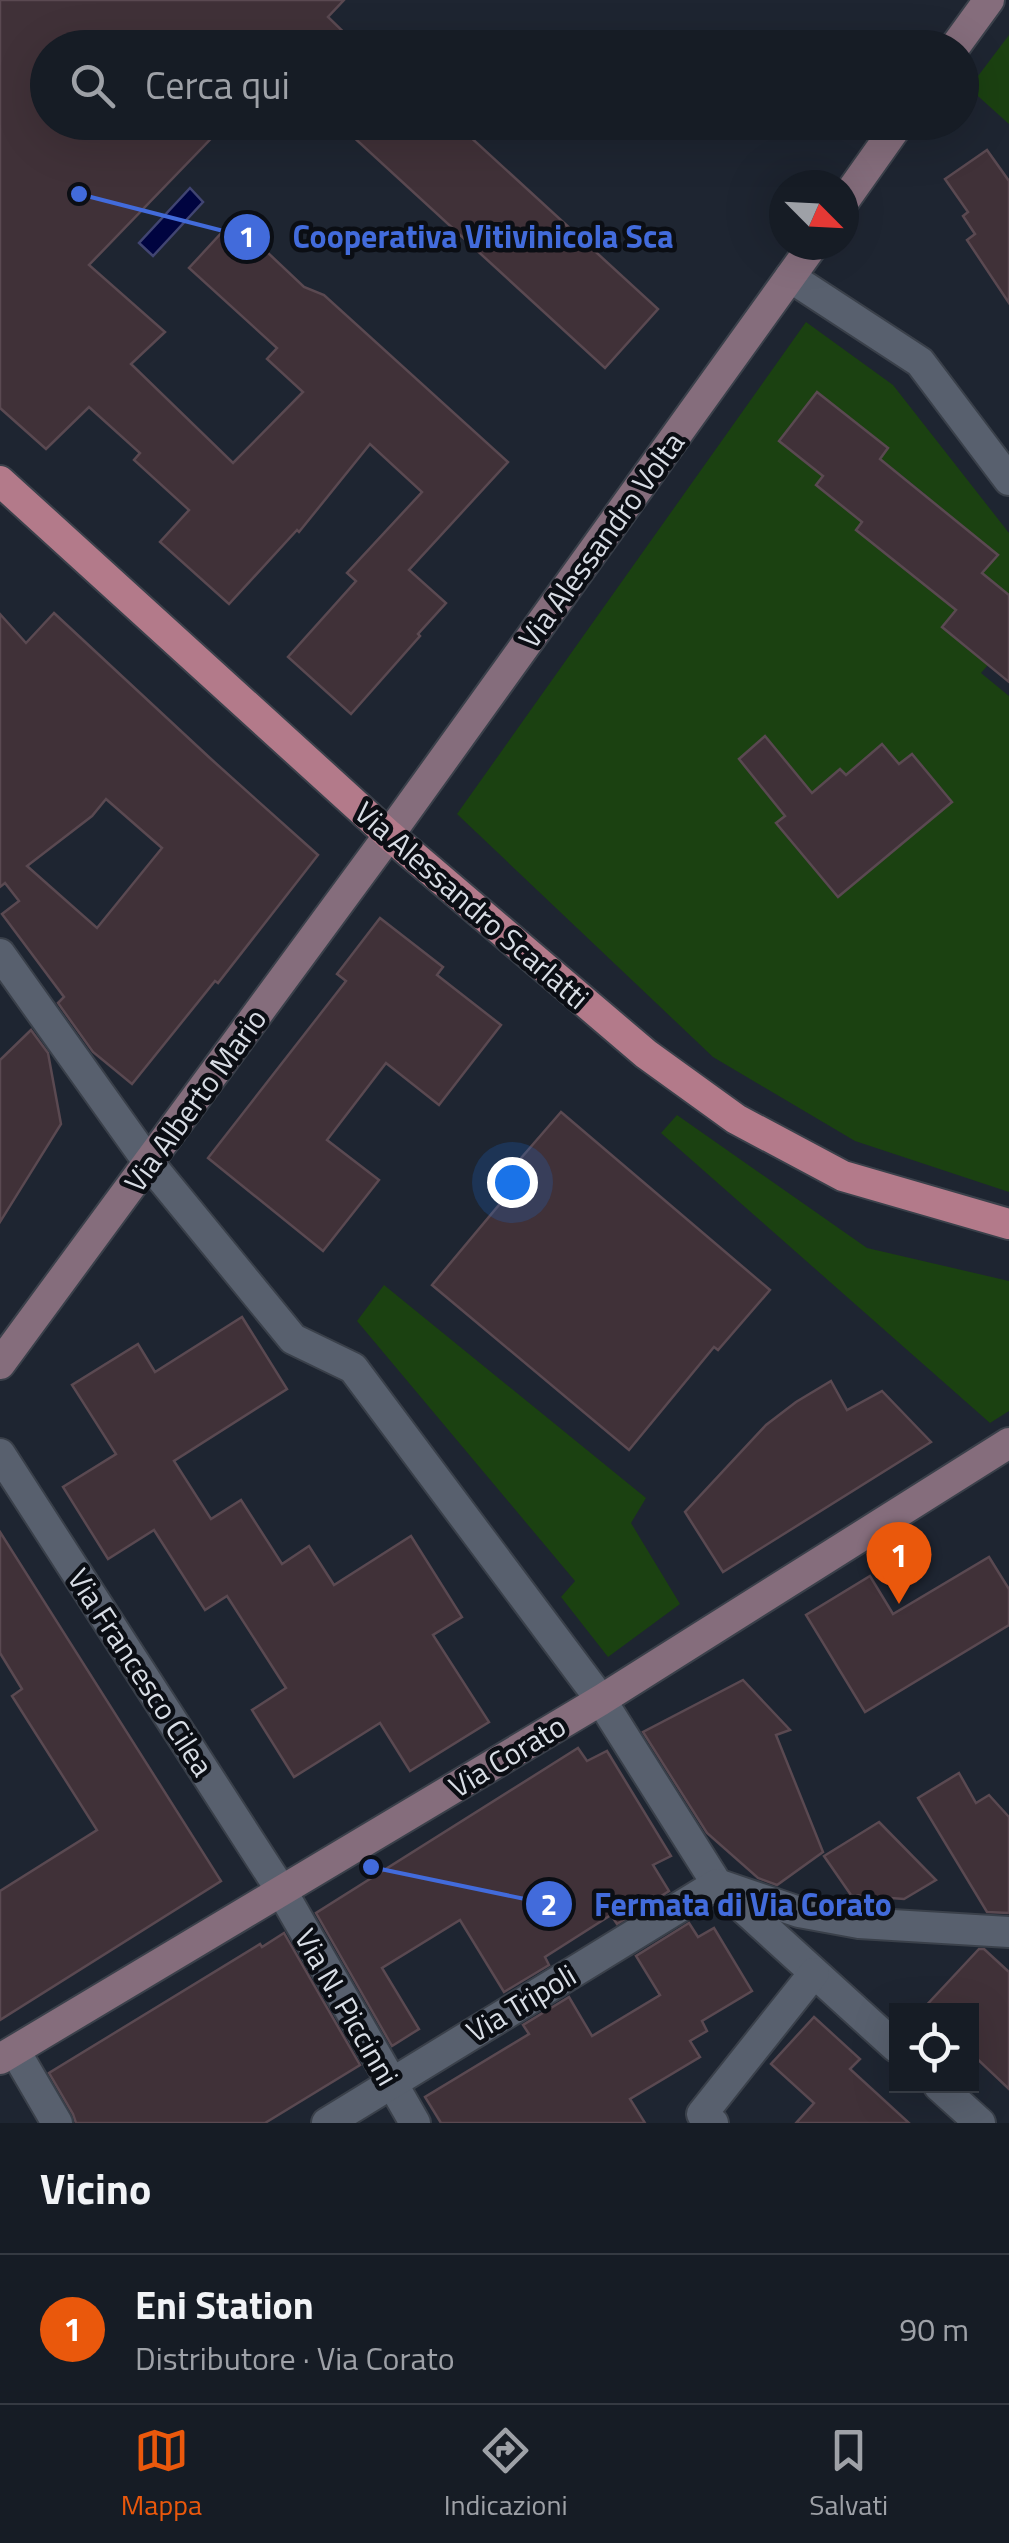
<!DOCTYPE html>
<html lang="it">
<head>
<meta charset="utf-8">
<style>
  :root { --surface:#161c25; --page:#232932; --text:#f1f3f6; --muted:#9ea1a7; --line:#353a42; --accent:#ea580c }
  body { margin:0; font-family:"Titillium Web",sans-serif; background:var(--page); color:var(--text) }
  .controls { position:absolute; right:30px; bottom:30px; display:grid; overflow:hidden; border-radius:0px; box-shadow:0 10px 40px #0002 }
  .controls button { width:90px; height:90px; display:grid; place-items:center; padding:0; border:0; border-bottom:2px solid var(--line); background:var(--surface); color:var(--text); font:50px sans-serif }
  .compass { position:absolute; left:769px; top:170px; width:90px; height:90px; border-radius:50%; background:var(--surface); box-shadow:0 10px 40px #0002; rotate:114deg }
  .you { position:absolute; left:512px; top:1182px; width:35px; height:35px; margin:-25px; border:8px solid #fff; border-radius:50%; background:#1a73e8; box-shadow:0 0 0 15px #1a73e833 }
  .badge { display:grid; place-items:center; width:65px; height:65px; border-radius:50%; background:var(--accent); color:#fff; font-size:32px; font-weight:700 }
  .pin { position:absolute; translate:-50% -82px; filter:drop-shadow(0 2px 5px #0008) }
  .pin::after { content:''; position:absolute; top:52px; width:35px; height:30px; background:inherit; clip-path:polygon(0 0,100% 0,50% 100%) }
  .list { margin:0; padding:0; list-style:none }
  h2 { display:flex; justify-content:space-between; align-items:center; height:130px; margin:0; padding:0 40px; font-size:42px }
  h2 small { font-size:32px; font-weight:400; color:var(--muted) }
  .list li { display:grid; grid-template-columns:65px 1fr auto; gap:30px; align-items:center; box-sizing:border-box; height:150px; padding:0 40px; border-top:2px solid var(--line) }
  .list b { display:block; font-size:38px; white-space:nowrap }
  .list p { margin:0; font-size:32px; white-space:nowrap; color:var(--muted) }
  .list em { font-size:32px; font-style:normal; color:var(--muted) }
  .icon { flex:none; width:55px; height:55px; fill:none; stroke:currentColor; stroke-width:2; stroke-linecap:round; stroke-linejoin:round }
  .map { position:relative; flex:none; width:1009px; height:2123px; overflow:hidden }
  .search { position:absolute; background:var(--surface); box-shadow:0 10px 40px #0002; left:30px; right:30px; top:30px; height:110px; display:flex; align-items:center; gap:25px; box-sizing:border-box; padding:0 35px; border-radius:55px; color:var(--muted); font-size:38px }
  .sheet { height:280px; background:var(--surface) }
  nav { display:flex; justify-content:space-around; align-items:center; box-sizing:border-box; height:140px; border-top:2px solid var(--line); background:var(--surface); font-size:28px; color:var(--muted) }
  nav a { display:grid; justify-items:center; gap:5px }
  nav .on { color:var(--accent) }
  .map>svg:first-child { display:block }
</style>
</head>
<body>
<div class="map">
<svg width="1009" height="2123" viewBox="0 0 1009 2123">
  <rect width="100%" height="100%" fill="#1e2531"/>
  <!-- green -->
  <g fill="#1b4111" fill-rule="evenodd">
    <polygon points="1009,35 1009,124 969,88"/>
    <path d="M 806,322 L 893,385 L 1009,533 L 1009,595 L 980,576 L 997,554 L 948,514 L 920,501 L 925,494 L 880,458 L 887,448 L 818,392 L 779,440 L 823,476 L 816,485 L 862,522 L 957,608 L 942,627 L 988,665 L 981,673 L 1009,696 L 1009,1192 L 855,1141 L 713,1057 L 457,814 ZM 882,744 L 899,764 L 913,754 L 952,802 L 838,897 L 777,823 L 840,770 L 846,775 Z"/>
    <polygon points="677,1115 867,1248 1009,1281 1009,1411 990,1423 661,1133"/>
    <polygon points="384,1285 646,1498 631,1523 680,1604 608,1657 561,1597 575,1581 357,1321"/>
  </g>
  <!-- water -->
  <polygon fill="#000440" stroke="#414572" stroke-width="2.5" points="190,188 203,202 153,256 139,243"/>
  <!-- building -->
  <g fill="#403138" stroke="#5a4951" stroke-width="2.5" fill-rule="evenodd">
    <polygon points="0,0 344,0 328,17 360,48 48,48 48,122 227,122 89,265 165,332 131,364 233,463 303,392 267,359 277,348 189,268 236,217 247,233 304,287 324,295 508,462 409,570 446,603 418,634 420,636 351,714 288,657 356,581 347,573 422,492 370,444 299,532 297,530 229,604 160,542 189,510 134,460 140,453 89,407 46,449 0,408"/>
    <polygon points="337,122 454,122 658,309 605,368"/>
    <polygon points="987,150 1009,181 1009,303 967,240 975,234 963,216 968,212 945,179"/>
    <polygon points="817,392 888,448 880,459 998,555 982,573 1009,595 1009,682 942,627 956,610 856,530 862,522 816,485 823,476 779,441"/>
    <path d="M 54,613 L 211,759 L 318,855 L 218,983 L 215,981 L 132,1084 L 93,1052 L 58,1003 L 64,997 L 2,914 L 19,901 L 5,883 L 0,887 L 0,614 L 26,643 ZM 106,799 L 162,848 L 97,928 L 27,866 L 92,816 Z"/>
    <polygon points="765,736 812,793 840,769 846,775 882,744 899,764 912,754 952,802 838,897 776,823 785,816 739,759"/>
    <polygon points="380,918 443,967 437,975 501,1025 439,1105 386,1063 327,1140 379,1180 323,1251 208,1158 346,981 337,974"/>
    <polygon points="31,1030 48,1053 61,1124 0,1222 0,1060"/>
    <polygon points="561,1112 770,1290 718,1350 714,1347 629,1450 432,1285 519,1181 509,1172"/>
    <polygon points="242,1317 287,1389 174,1461 211,1519 241,1500 282,1564 309,1546 334,1585 411,1536 462,1617 433,1635 489,1722 410,1771 380,1723 294,1777 252,1710 286,1688 227,1596 205,1610 154,1530 108,1559 63,1487 116,1454 72,1385 138,1344 155,1372"/>
    <polygon points="831,1381 847,1410 882,1391 931,1442 723,1572 685,1512 766,1425 796,1402"/>
    <polygon points="0,1532 221,1881 0,2020 0,1891 97,1830 12,1696 22,1689 0,1653"/>
    <polygon points="989,1557 1009,1589 1009,1625 865,1712 806,1615 870,1576 893,1614"/>
    <polygon points="743,1680 790,1730 776,1735 823,1852 777,1885 758,1878 707,1833 643,1732"/>
    <polygon points="578,1748 587,1761 607,1751 671,1856 653,1865 669,1891 617,1924 611,1915 545,1957 549,1965 504,1992 460,1920 382,1968 419,2029 392,2046 316,1913"/>
    <polygon points="959,1773 976,1803 989,1795 1009,1817 1009,1913 987,1912 918,1798"/>
    <polygon points="879,1822 936,1880 904,1899 851,1895 824,1856"/>
    <polygon points="689,1923 698,1937 714,1928 752,1991 702,2021 707,2031 690,2041 700,2057 630,2099 645,2123 441,2123 425,2097 529,2034 523,2025 569,1997 592,2036 660,1995 636,1956"/>
    <polygon points="284,1933 360,2065 265,2123 76,2123 73,2114 49,2073 260,1944 262,1947"/>
    <polygon points="979,1949 984,1949 1009,1972 1009,2089 972,2054 972,2010 922,2010"/>
    <polygon points="814,2017 860,2059 850,2069 909,2123 796,2123 814,2103 771,2064"/>
  </g>
  <g fill="none" stroke-linecap="round" stroke-linejoin="round">
    <defs>
      <g id="street">
        <polyline points="790,277 920,362 1009,480"/>
        <polyline points="0,954 149,1163 293,1339 353,1368 601,1700 717,1884 799,1912 859,1923 1009,1932"/>
        <polyline points="0,1454 281,1890 415,2123"/>
        <polyline points="15,2051 57,2123"/>
        <polyline points="939,2086 980,2123"/>
        <polyline points="327,2123 717,1884 896,2047"/>
        <polyline points="713,2123 702,2114 814,1973"/>
      </g>
      <g id="secondary">
        <polyline points="954,48 989,0"/>
        <polyline points="844,201 900,122"/>
        <polyline points="0,1364 389,835 813,245"/>
        <polyline points="0,2059 601,1700 1009,1443"/>
      </g>
      <polyline id="primary" points="0,481 389,835 646,1054 736,1119 843,1176 1009,1224"/>
    </defs>
    <!-- street casing -->
    <use href="#street" stroke="#3a404a" stroke-width="34"/>
    <!-- secondary casing -->
    <use href="#secondary" stroke="#3a404a" stroke-width="34"/>
    <!-- primary casing -->
    <use href="#primary" stroke="#3a404a" stroke-width="34"/>
    <!-- street -->
    <use href="#street" stroke="#58606e" stroke-width="30"/>
    <!-- secondary -->
    <use href="#secondary" stroke="#856d7c" stroke-width="30"/>
    <!-- primary -->
    <use href="#primary" stroke="#b37a8a" stroke-width="30"/>
  </g>
  <g text-anchor="middle" dominant-baseline="central" stroke-width="9" stroke-linejoin="round" paint-order="stroke">
    <!-- street labels -->
    <g font-size="30" fill="#d8dde5" stroke="#0b0e14">
      <text transform="translate(601 540) rotate(-54)">Via Alessandro Volta</text>
      <text transform="translate(472 905) rotate(41)">Via Alessandro Scarlatti</text>
      <text transform="translate(195 1100) rotate(-54)">Via Alberto Mario</text>
      <text transform="translate(141 1672) rotate(57)">Via Francesco Cilea</text>
      <text transform="translate(507 1756) rotate(-31)">Via Corato</text>
      <text transform="translate(521 2003) rotate(-31)">Via Tripoli</text>
      <text transform="translate(347 2007) rotate(60)">Via N. Piccinni</text>
    </g>
  </g>
  <!-- callouts -->
  <path fill="none" stroke="#426bdb" stroke-width="4" d="M79 194L247 237M371 1867L549 1904"/>
  <g fill="#426bdb" stroke="#0b0e14" stroke-width="4">
    <circle cx="79" cy="194" r="10"/>
    <circle cx="371" cy="1867" r="10"/>
    <circle cx="247" cy="237" r="25"/>
    <circle cx="549" cy="1904" r="25"/>
  </g>
  <g font-size="30" text-anchor="middle" font-weight="bold" fill="#fff">
    <text x="247" y="247">1</text>
    <text x="549" y="1915">2</text>
  </g>
  <g font-size="32" text-anchor="middle" font-weight="bold" fill="#426bdb" stroke="#0b0e14" stroke-width="9" stroke-linejoin="round" paint-order="stroke">
    <text x="483" y="248">Cooperativa Vitivinicola Sca</text>
    <text x="743" y="1916">Fermata di Via Corato</text>
  </g>
</svg>
<div class="controls">
<button><svg class="icon" aria-label="locate" viewBox="0 0 24 24"><circle cx="12" cy="12" r="6"/><path d="M12 2v4M12 18v4M2 12h4M18 12h4"/></svg></button>
</div>
<svg class="compass" viewBox="-18 -18 36 36"><path d="M0-13l5 13h-10z" fill="#e53935"/><path d="M0 13l5-13h-10z" fill="#9ea1a7"/></svg>
<div class="you"></div>
<div class="pin badge" style="left:899px;top:1604px">1</div>
<div class="search"><svg class="icon" aria-label="search" viewBox="0 0 24 24"><circle cx="10" cy="10" r="6"/><path d="M15 15l6 6"/></svg>Cerca qui</div>
</div>
<section class="sheet">
<h2>Vicino<small></small></h2>
<ul class="list">
<li><span class="badge">1</span><div><b>Eni Station</b><p>Distributore · Via Corato</p></div><em>90 m</em></li>
</ul>
</section>
<nav>
<a class="on"><svg class="icon" aria-label="map" viewBox="0 0 24 24"><path d="M3 6l6-2 6 2 6-2v14l-6 2-6-2-6 2zM9 4v14M15 6v14"/></svg>Mappa</a>
<a><svg class="icon" aria-label="directions" viewBox="0 0 24 24"><path d="M12 3l9 9-9 9-9-9zM9 14v-3h6M13 9l2 2-2 2"/></svg>Indicazioni</a>
<a><svg class="icon" aria-label="saved" viewBox="0 0 24 24"><path d="M7 4h10v16l-5-4-5 4z"/></svg>Salvati</a>
</nav>
</body>
</html>
